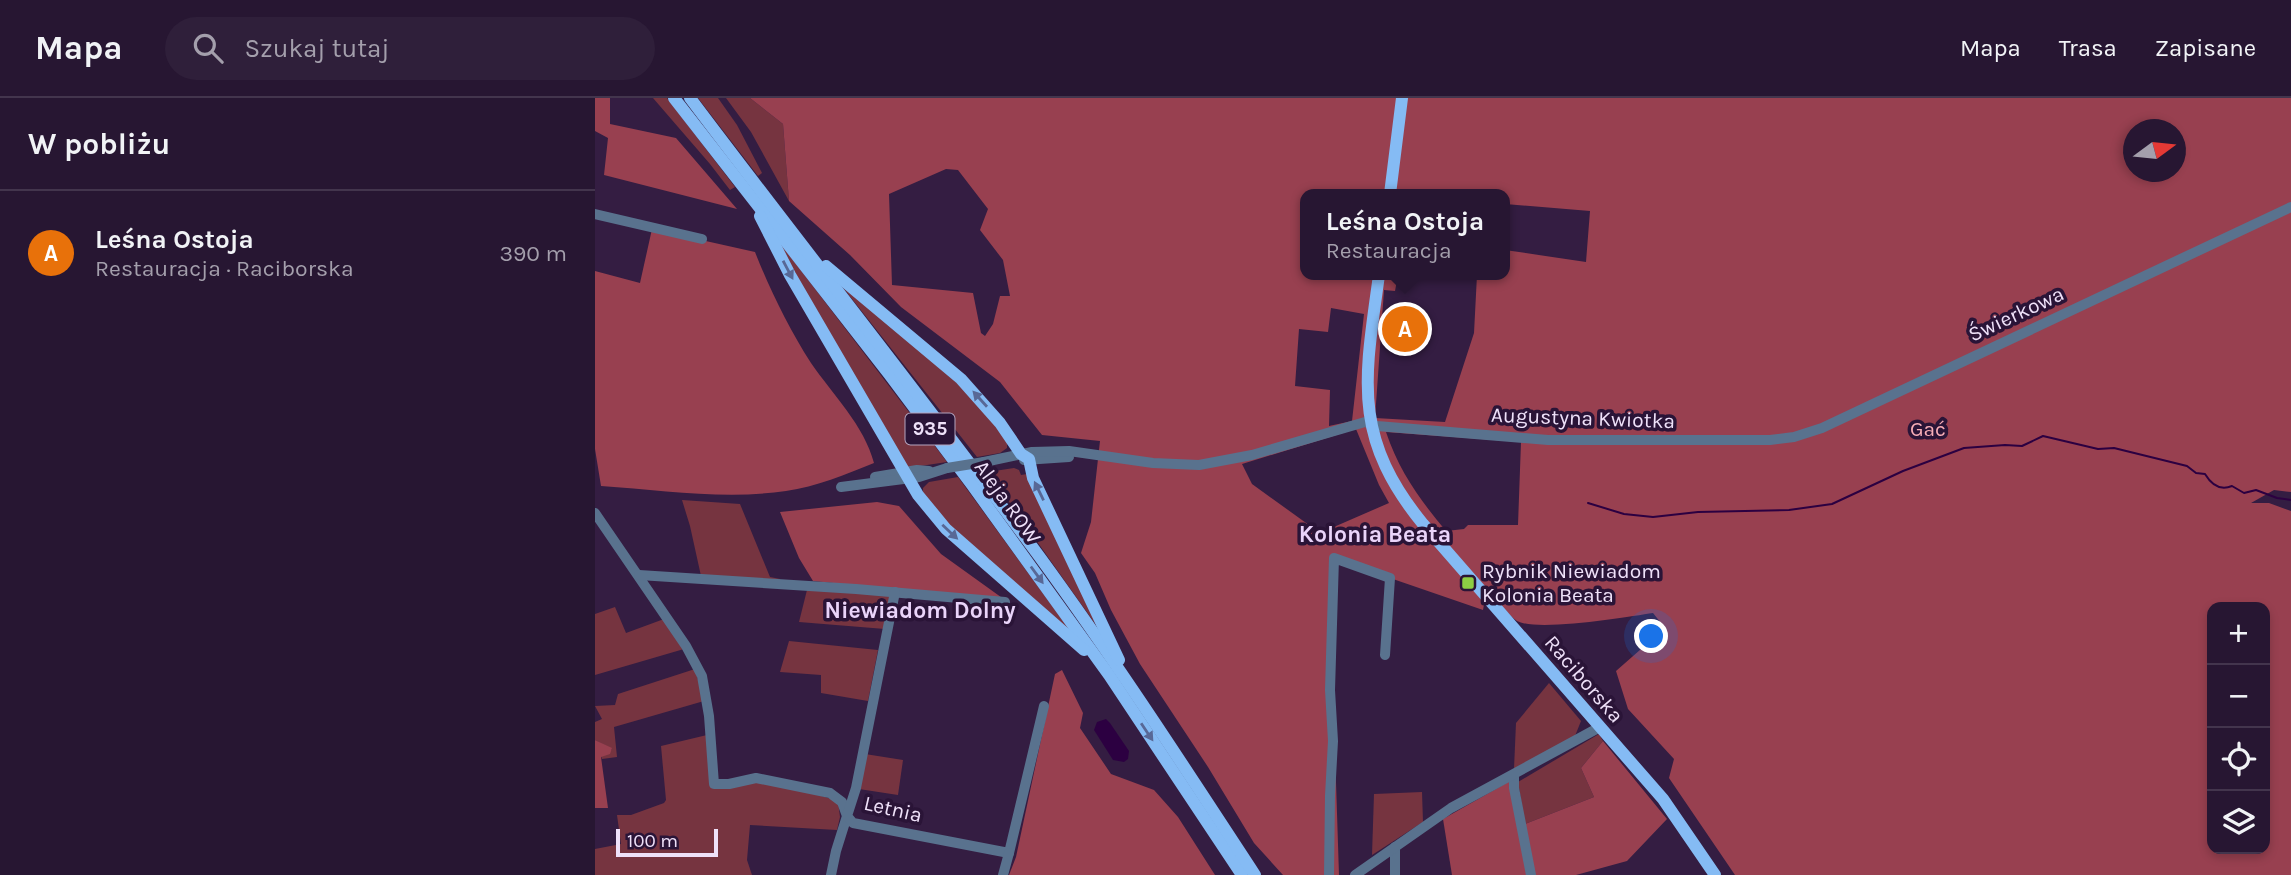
<!DOCTYPE html>
<html lang="pl">
<head>
<meta charset="utf-8">
<style>
  :root { --surface:#271632; --page:#2f1f3a; --text:#f1f3f6; --muted:#a49fac; --line:#43354d; --accent:#db2777 }
  body { margin:0; font-family:Karla,sans-serif; background:var(--page); color:var(--text) }
  .controls { position:absolute; right:21px; bottom:21px; display:grid; overflow:hidden; border-radius:14px; box-shadow:0 4px 10px #0003 }
  .controls button { width:63px; height:63px; display:grid; place-items:center; padding:0; border:0; border-bottom:2px solid var(--line); background:var(--surface); color:var(--text); font:35px sans-serif }
  .compass { position:absolute; left:1528px; top:21px; width:63px; height:63px; border-radius:50%; background:var(--surface); box-shadow:0 4px 10px #0003; rotate:75deg }
  .scale { position:absolute; left:21px; bottom:18px; width:102px; box-sizing:border-box; padding-left:7px; border:4px solid #efe1f9; border-top:0; font-size:19px; line-height:24px; white-space:nowrap; color:#efe1f9; -webkit-text-stroke:5px #2a1437; paint-order:stroke }
  .you { position:absolute; left:1057px; top:539px; width:24px; height:24px; margin:-18px; border:5px solid #fff; border-radius:50%; background:#1a73e8; box-shadow:0 0 0 10px #1a73e833 }
  .badge { display:grid; place-items:center; width:46px; height:46px; border-radius:50%; background:var(--accent); color:#fff; font-size:23px; font-weight:700 }
  .pin { position:absolute; translate:-50% -50%; border:4px solid #fff; box-shadow:0 2px 7px #0006 }
  .popup { position:absolute; left:705px; top:91px; width:210px; height:91px; box-sizing:border-box; display:grid; place-content:center; border-radius:14px; background:var(--surface); filter:drop-shadow(0 2px 5px #0005); font-size:23px; white-space:nowrap; color:var(--muted) }
  .popup b { font-size:26px; color:var(--text) }
  .popup::after { content:''; position:absolute; left:50%; top:100%; margin-left:-14px; border:14px solid transparent; border-top-color:var(--surface) }
  .list { margin:0; padding:0; list-style:none }
  h2 { display:flex; justify-content:space-between; align-items:center; height:91px; margin:0; padding:0 28px; font-size:30px }
  h2 small { font-size:23px; font-weight:400; color:var(--muted) }
  .list li { display:grid; grid-template-columns:46px 1fr auto; gap:21px; align-items:center; box-sizing:border-box; height:126px; padding:0 28px; border-top:2px solid var(--line) }
  .list b { display:block; font-size:26px; white-space:nowrap }
  .list p { margin:0; font-size:23px; white-space:nowrap; color:var(--muted) }
  .list em { font-size:23px; font-style:normal; color:var(--muted) }
  .icon { flex:none; width:38px; height:38px; fill:none; stroke:currentColor; stroke-width:2; stroke-linecap:round; stroke-linejoin:round }
  .map { position:relative; flex:none; width:1696px; height:777px; overflow:hidden }
  header { display:flex; align-items:center; gap:42px; box-sizing:border-box; height:98px; padding:0 35px; background:var(--surface); border-bottom:2px solid var(--line) }
  header strong { font-size:33px }
  nav { display:flex; gap:38px; margin-inline-start:auto; font-size:24px }
  .search { width:490px; height:63px; background:var(--page); display:flex; align-items:center; gap:18px; box-sizing:border-box; padding:0 24px; border-radius:38px; color:var(--muted); font-size:26px }
  main { display:flex }
  aside { flex:1; background:var(--surface) }
  .map>svg:first-child { display:block }
</style>
</head>
<body>
<header>
<strong>Mapa</strong>
<div class="search"><svg class="icon" aria-label="search" viewBox="0 0 24 24"><circle cx="10" cy="10" r="6"/><path d="M15 15l6 6"/></svg>Szukaj tutaj</div>
<nav><a>Mapa</a><a>Trasa</a><a>Zapisane</a></nav>
</header>
<main>
<aside>
<h2>W pobliżu<small></small></h2>
<ul class="list">
<li><span class="badge" style="background:#e8710a">A</span><div><b>Leśna Ostoja</b><p>Restauracja · Raciborska</p></div><em>390 m</em></li>
</ul>
</aside>
<div class="map">
<svg width="1696" height="777" viewBox="0 0 1696 777">
  <rect width="100%" height="100%" fill="#341d42"/>
  <!-- green -->
  <g fill="#763440">
    <polygon points="58,0 72,0 140,89 135,92 115,66"/>
    <polygon points="103,0 123,0 142,27 167,75 163,78"/>
    <polygon points="131,0 155,0 188,26 194,103 156,34"/>
    <polygon points="172,128 352,364 312,370"/>
    <polygon points="242,182 382,302 412,344 412,350 405,355 382,359"/>
    <polygon points="419,370 424,372 426,377 432,376 513,544 393,374"/>
    <polygon points="363,379 482,542 355,428 328,396 328,390 334,384"/>
    <polygon points="87,402 145,406 175,479 185,481 185,483 106,478 95,428"/>
    <polygon points="212,492 296,496 290,531 204,524"/>
    <polygon points="20,509 31,535 69,521 89,551 0,577 0,516"/>
    <polygon points="194,543 283,552 273,603 226,595 226,577 185,574"/>
    <polygon points="100,571 109,603 19,629 22,659 7,661 6,658 17,651 0,642 0,624 7,621 0,608 20,607 23,596"/>
    <polygon points="954,585 986,623 980,638 919,671 921,625"/>
    <polygon points="1004,636 1008,643 986,670 999,699 930,726 923,684"/>
    <polygon points="112,637 117,690 163,684 207,692 243,703 245,719 242,732 155,727 152,762 157,777 0,777 0,751 26,746 22,717 36,717 69,705 71,702 66,648"/>
    <polygon points="270,656 308,662 303,697 264,691"/>
    <polygon points="827,694 828,724 777,757 779,696"/>
  </g>
  <!-- forest -->
  <g fill="#984050" fill-rule="evenodd">
    <polygon points="0,0 15,0 15,26 81,40 142,111 9,77 13,40 0,33"/>
    <path d="M 155,0 L 1696,0 L 1696,394 L 1679,392 L 1656,405 L 1674,405 L 1696,413 L 1696,777 L 1140,777 L 1074,680 L 1079,661 L 1033,611 L 1021,573 L 1070,530 L 1058,515 C 1033,519 942,534 922,523 C 913,517 900,499 892,491 L 888,512 L 795,480 L 738,458 L 740,653 L 744,777 L 688,777 L 659,745 L 613,669 L 545,566 L 516,512 L 500,475 L 486,455 L 496,424 L 505,343 L 447,337 L 405,284 L 306,209 L 255,157 L 194,103 L 188,26 ZM 1538,32 L 1580,32 L 1580,74 L 1538,74 ZM 351,71 L 363,72 L 393,111 L 385,132 L 408,162 L 415,198 L 405,198 L 398,226 L 390,238 L 386,235 L 378,195 L 297,187 L 294,96 ZM 710,96 L 910,96 L 910,106 L 995,113 L 991,164 L 910,152 L 910,177 L 882,177 L 879,235 L 850,324 L 780,320 L 789,192 L 800,193 L 803,177 L 710,177 ZM 736,210 L 769,216 L 757,323 L 734,328 L 735,292 L 700,288 L 704,231 L 733,234 ZM 761,331 L 784,387 L 794,405 L 725,435 L 657,386 L 647,366 ZM 791,334 L 926,344 L 923,427 L 873,427 L 869,431 L 851,433 C 825,402 804,373 791,334 ZM 1617,509 L 1670,509 L 1670,751 L 1617,751 Z"/>
    <path d="M 57,131 L 160,154 C 175,192 194,231 216,265 C 238,297 269,327 279,365 C 251,376 221,389 191,393 C 130,402 67,392 6,388 L 0,351 L 0,173 L 45,185 Z"/>
    <polygon points="282,404 304,408 346,456 410,502 218,483 204,460 185,414"/>
    <polygon points="467,572 488,615 485,630 516,676 559,692 583,719 620,777 414,777 421,759 460,576"/>
    <polygon points="0,642 17,650 15,656 6,659 13,710 0,710"/>
    <polygon points="1008,643 1072,721 1032,763 981,777 939,777 930,726 999,699 986,670"/>
    <polygon points="915,683 932,777 857,777 848,721"/>
  </g>
  <!-- water -->
  <polygon fill="#2c0041" points="511,621 515,625 534,653 533,661 529,664 518,662 499,632 502,624"/>
  <g fill="none" stroke-linecap="round" stroke-linejoin="round">
    <!-- stream -->
    <path stroke="#2c0041" stroke-width="2" d="M 993,405 L 1029,416 L 1058,419 L 1103,414 L 1194,412 L 1237,406 L 1308,373 L 1369,350 L 1410,347 L 1427,348 L 1448,338 L 1503,351 L 1519,350 L 1592,368 L 1601,375 L 1610,376 C 1616,386 1625,393 1637,388 L 1649,395 L 1661,392 L 1682,400 L 1696,402"/>
    <!-- minor -->
    <g stroke="#59728e" stroke-width="10">
      <polyline points="0,116 107,141"/>
      <polyline points="429,362 474,359"/>
      <polyline points="389,364 437,354 474,353 558,365 604,367 657,357 770,324 782,328 953,342 1175,342 1199,339 1227,330 1696,109"/>
      <polyline points="280,379 322,372 334,373"/>
      <polyline points="246,389 324,379 352,370"/>
      <polyline points="0,415 91,548 107,578 114,618 119,686 134,686 161,680 235,695 247,704 252,718 241,753 236,777"/>
      <polyline points="44,477 261,491 410,504"/>
      <polyline points="300,494 261,690 252,718 258,725 414,755 449,608"/>
      <polyline points="919,678 919,690 936,777"/>
      <polyline points="800,749 800,777"/>
      <polyline points="408,777 414,755"/>
      <polyline points="734,777 735,698 738,643 735,592 739,460 795,480 790,557"/>
      <polyline points="760,777 856,710 1005,629"/>
    </g>
    <!-- major -->
    <g stroke="#85bbf4" stroke-width="12">
      <polyline points="79,0 294,276 377,387 514,577 647,777"/>
      <path d="M 95,0 C 210,153 330,303 444,458 C 520,562 590,670 660,777"/>
      <polyline points="795,96 807,0"/>
      <polyline points="165,118 195,177 323,397 351,431 489,552"/>
      <polyline points="231,168 366,281 405,325 426,356 434,361 438,380 524,562"/>
      <path d="M 784,177 C 770,280 756,338 828,426 L 1068,701 L 1120,777"/>
    </g>
    <!-- minor-bridge -->
    <polyline stroke="#59728e" stroke-width="10" points="352,370 389,364"/>
  </g>
  <!-- one-way arrows -->
  <defs><path id="oneway-solid" d="M-6-.8H1V-3.2L6.5 0L1 3.2V.8H-6Z" transform="scale(1.75)"/></defs>
  <g fill="#586896">
    <use href="#oneway-solid" transform="translate(193 172) rotate(62)"/>
    <use href="#oneway-solid" transform="translate(385 301) rotate(-132)"/>
    <use href="#oneway-solid" transform="translate(444 393) rotate(-116)"/>
    <use href="#oneway-solid" transform="translate(355 434) rotate(43)"/>
    <use href="#oneway-solid" transform="translate(442 477) rotate(54)"/>
    <use href="#oneway-solid" transform="translate(552 634) rotate(56)"/>
  </g>
  <!-- markers -->
  <rect fill="#8dce44" stroke="#2a1437" stroke-width="2.5" x="866" y="478" width="14" height="14" rx="3.5"/>
  <g text-anchor="middle" dominant-baseline="central" stroke-width="7" stroke-linejoin="round" paint-order="stroke">
    <!-- shield labels -->
    <rect fill="#2a1437" stroke="#b4a4bf" stroke-width="2" x="310.5" y="315.5" width="49" height="31" rx="5"/>
    <g font-size="19" font-weight="bold" fill="#efe1f9">
      <text x="335" y="331">935</text>
    </g>
    <!-- street labels -->
    <g font-size="21" fill="#efe1f9" stroke="#2a1437">
      <text transform="translate(1421 216) rotate(-25)">Świerkowa</text>
      <text transform="translate(988 320) rotate(2)">Augustyna Kwiotka</text>
      <text transform="translate(413 404) rotate(54)">Aleja ROW</text>
      <text transform="translate(989 581) rotate(49)">Raciborska</text>
      <text transform="translate(298 711) rotate(13)">Letnia</text>
    </g>
    <!-- park labels -->
    <g font-size="21" fill="#faafb8" stroke="#2a1437">
      <text x="1333" y="331">Gać</text>
    </g>
    <!-- poi labels -->
    <g font-size="21" fill="#efe1f9" stroke="#2a1437" text-anchor="start">
      <text x="887" y="473">Rybnik Niewiadom<tspan x="887" dy="24">Kolonia Beata</tspan></text>
    </g>
    <!-- neighbourhood labels -->
    <g font-size="23" font-weight="bold" fill="#ead4fa" stroke="#2a1437">
      <text x="780" y="436">Kolonia Beata</text>
      <text x="325" y="512">Niewiadom Dolny</text>
    </g>
  </g>
</svg>
<div class="controls">
<button>+</button>
<button>−</button>
<button><svg class="icon" aria-label="locate" viewBox="0 0 24 24"><circle cx="12" cy="12" r="6"/><path d="M12 2v4M12 18v4M2 12h4M18 12h4"/></svg></button>
<button><svg class="icon" aria-label="layers" viewBox="0 0 24 24"><path d="M12 4l9 5-9 5-9-5zM3 14l9 5 9-5"/></svg></button>
</div>
<svg class="compass" viewBox="-18 -18 36 36"><path d="M0-13l5 13h-10z" fill="#e53935"/><path d="M0 13l5-13h-10z" fill="#a49fac"/></svg>
<div class="scale">100 m</div>
<div class="you"></div>
<div class="pin badge" style="left:810px;top:231px;background:#e8710a">A</div>
<div class="popup"><b>Leśna Ostoja</b>Restauracja</div>
</div>
</main>
</body>
</html>
